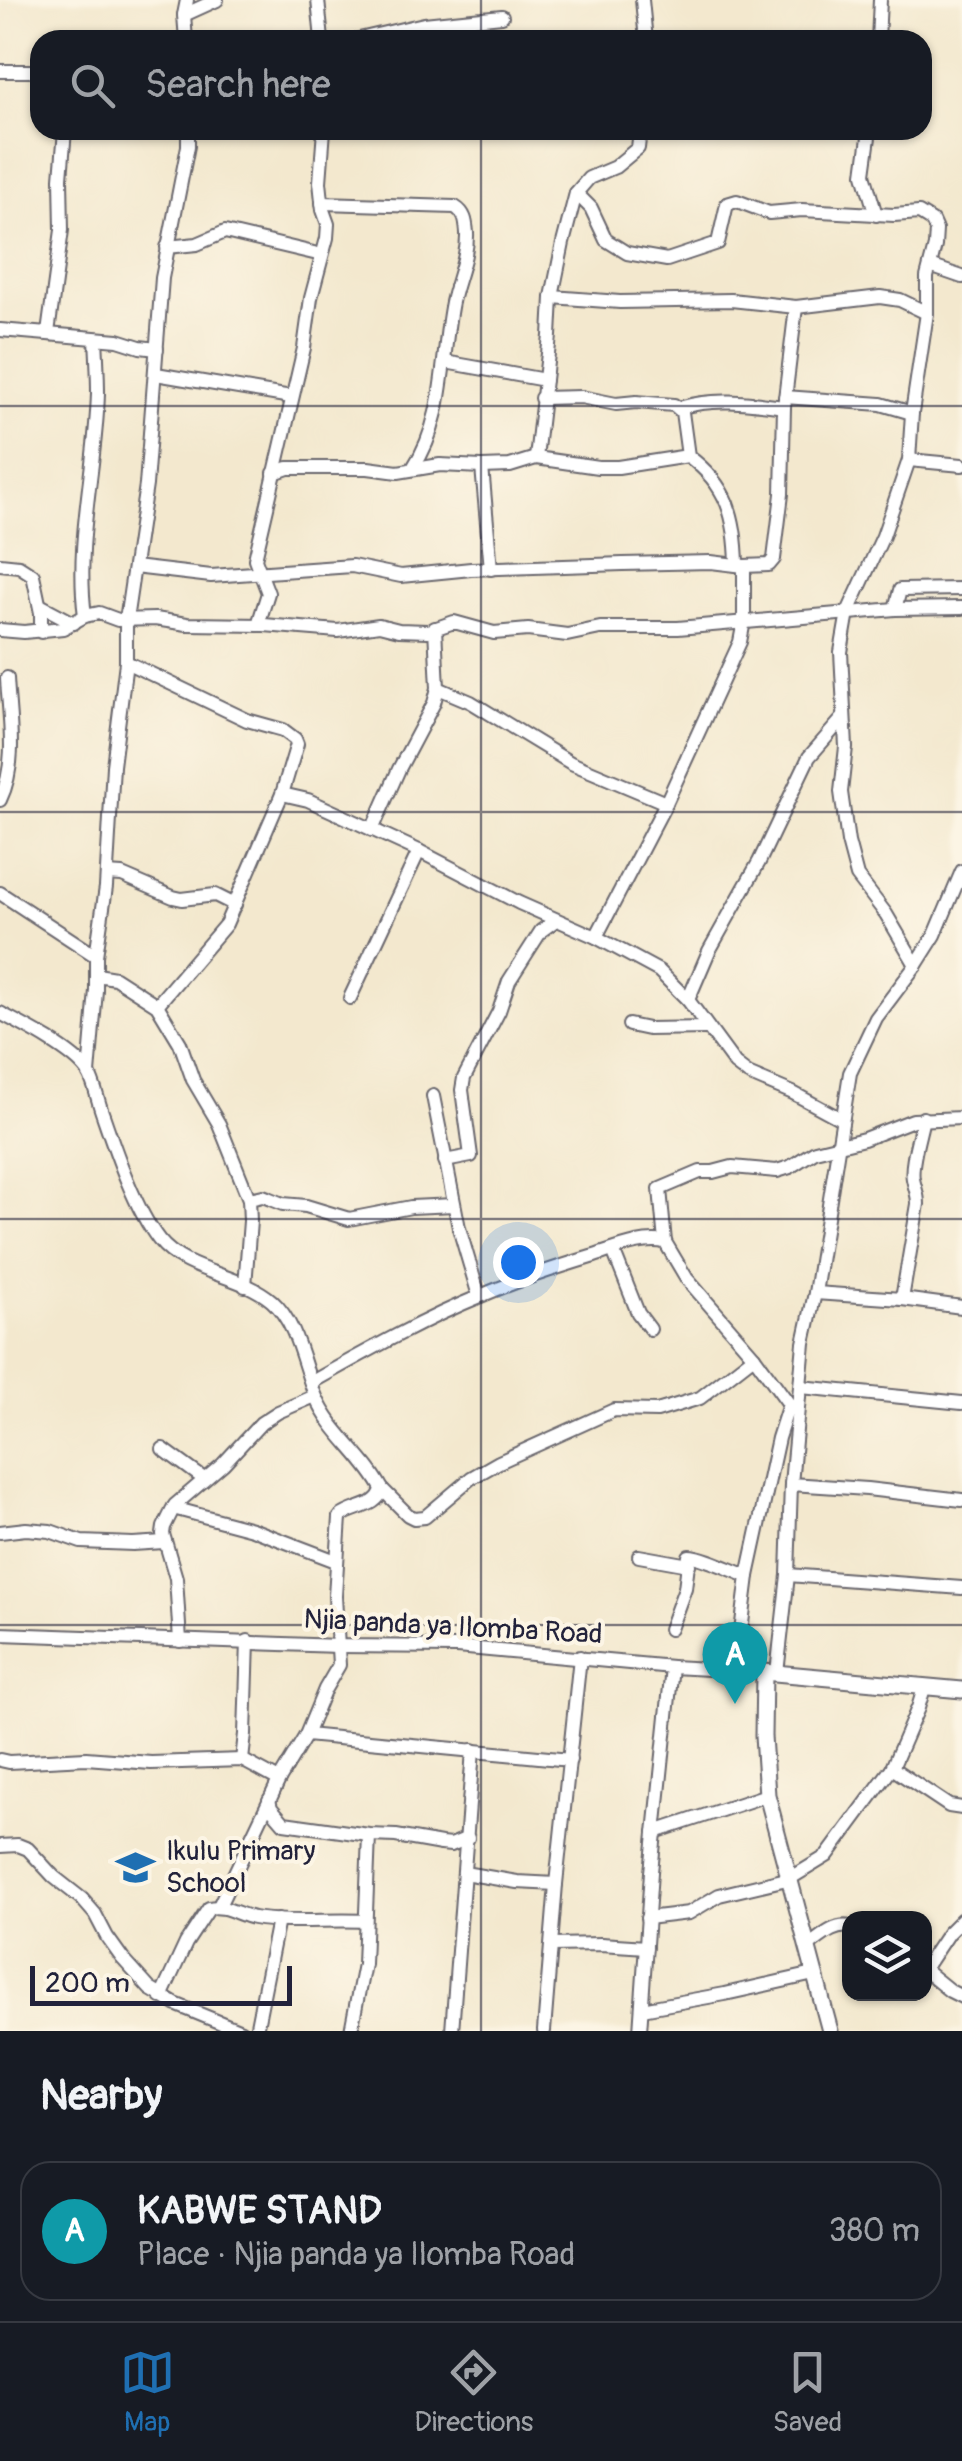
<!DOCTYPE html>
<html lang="en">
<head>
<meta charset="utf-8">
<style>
  :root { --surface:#171b24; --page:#20242c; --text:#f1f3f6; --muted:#9ea1a6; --line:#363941; --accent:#1f6fb2 }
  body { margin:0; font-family:Pangolin,sans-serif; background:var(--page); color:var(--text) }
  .controls { position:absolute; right:30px; bottom:30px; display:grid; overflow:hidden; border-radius:20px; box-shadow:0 2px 8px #0004 }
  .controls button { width:90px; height:90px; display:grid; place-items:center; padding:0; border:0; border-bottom:2px solid var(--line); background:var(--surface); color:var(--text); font:50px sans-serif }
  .scale { position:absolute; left:30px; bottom:25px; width:262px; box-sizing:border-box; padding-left:10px; border:5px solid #22223b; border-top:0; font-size:28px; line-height:35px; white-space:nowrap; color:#22223b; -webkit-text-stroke:8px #fcf5e5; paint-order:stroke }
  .you { position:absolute; left:518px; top:1262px; width:35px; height:35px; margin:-25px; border:8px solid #fff; border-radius:50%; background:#1a73e8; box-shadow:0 0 0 15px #1a73e833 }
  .badge { display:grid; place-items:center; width:65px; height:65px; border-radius:50%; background:var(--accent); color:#fff; font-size:32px; font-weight:700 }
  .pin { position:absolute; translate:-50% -82px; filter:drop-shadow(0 2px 5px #0008) }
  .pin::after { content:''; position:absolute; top:52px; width:35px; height:30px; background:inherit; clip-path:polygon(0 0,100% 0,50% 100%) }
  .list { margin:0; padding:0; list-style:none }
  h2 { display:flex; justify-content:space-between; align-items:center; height:130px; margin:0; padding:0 40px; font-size:42px }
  h2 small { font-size:32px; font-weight:400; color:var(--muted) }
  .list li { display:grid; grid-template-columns:65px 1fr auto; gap:30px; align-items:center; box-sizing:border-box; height:140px; margin:0 20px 20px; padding:0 20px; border:2px solid var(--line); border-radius:30px }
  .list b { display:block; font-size:38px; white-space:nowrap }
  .list p { margin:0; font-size:32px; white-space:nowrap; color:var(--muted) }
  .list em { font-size:32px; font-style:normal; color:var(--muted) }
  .icon { flex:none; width:55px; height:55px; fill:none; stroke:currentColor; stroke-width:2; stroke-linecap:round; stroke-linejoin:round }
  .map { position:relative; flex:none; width:962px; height:2031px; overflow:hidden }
  .search { position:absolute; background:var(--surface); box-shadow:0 2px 8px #0004; left:30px; right:30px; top:30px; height:110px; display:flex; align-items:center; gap:25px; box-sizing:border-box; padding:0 35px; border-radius:30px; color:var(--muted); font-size:38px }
  .sheet { height:290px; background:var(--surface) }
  nav { display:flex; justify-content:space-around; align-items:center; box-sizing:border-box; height:140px; border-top:2px solid var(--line); background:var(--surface); font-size:28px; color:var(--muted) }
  nav a { display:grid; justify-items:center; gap:5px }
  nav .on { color:var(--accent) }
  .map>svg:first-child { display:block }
</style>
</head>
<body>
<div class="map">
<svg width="962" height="2031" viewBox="0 0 962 2031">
  <rect width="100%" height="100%" fill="#fcf5e5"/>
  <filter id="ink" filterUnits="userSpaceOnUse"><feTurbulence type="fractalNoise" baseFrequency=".01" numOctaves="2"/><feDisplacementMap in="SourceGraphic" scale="20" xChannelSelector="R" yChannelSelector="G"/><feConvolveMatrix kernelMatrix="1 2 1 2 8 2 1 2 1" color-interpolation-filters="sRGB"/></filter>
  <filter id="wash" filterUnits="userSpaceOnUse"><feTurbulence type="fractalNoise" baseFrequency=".0048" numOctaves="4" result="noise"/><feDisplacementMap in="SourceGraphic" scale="40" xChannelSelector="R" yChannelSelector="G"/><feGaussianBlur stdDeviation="2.25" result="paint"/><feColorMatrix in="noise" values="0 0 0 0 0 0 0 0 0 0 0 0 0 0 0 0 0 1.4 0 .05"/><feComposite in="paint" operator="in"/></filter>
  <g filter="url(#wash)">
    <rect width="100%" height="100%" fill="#f3e8ce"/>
  </g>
  <g filter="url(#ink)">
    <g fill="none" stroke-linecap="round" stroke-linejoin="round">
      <defs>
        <g id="minor">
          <polyline points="318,0 322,40"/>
          <polyline points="642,0 646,40"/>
          <polyline points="184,15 217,0"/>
          <polyline points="186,40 184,15 187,0"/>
          <polyline points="355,40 424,24 502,16"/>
          <polyline points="878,40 880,0"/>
          <polyline points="0,71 40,71"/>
          <polyline points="870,130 864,174 876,215"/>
          <polyline points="576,193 591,208 606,240 627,253 667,260 718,243 727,204 737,201 769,213 802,210 894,215 919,213 932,221 936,230 935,246 927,277 927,313 912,413 909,460 883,536 848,612 841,652 846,747 841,792 848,842 857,876 886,914 916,965"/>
          <path d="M 322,203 L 455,207 C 465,213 466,221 467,233 C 468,256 457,279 452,302 C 441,356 446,419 413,468"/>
          <polyline points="167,247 197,244 225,232 322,255"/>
          <polyline points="930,266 962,277"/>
          <polyline points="552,297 620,302 731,300 796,307 880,297 900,300 927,313"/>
          <polyline points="0,330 118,340 140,347 157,349"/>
          <polyline points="48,333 62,230 61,178 65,130"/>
          <polyline points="445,362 545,380"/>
          <polyline points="156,374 291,397"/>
          <polyline points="785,397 881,404 912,413"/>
          <polyline points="541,398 581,397 616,404 636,402 674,405 682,412 688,456"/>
          <path d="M 679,408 C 714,397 748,402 784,407"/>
          <polyline points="536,458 550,336 552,297 563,243 576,193 589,178 615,167 638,148 640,130"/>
          <polyline points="909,460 962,465"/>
          <polyline points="482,467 491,569"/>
          <path d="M 274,473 L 288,468 L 368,468 L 398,472 L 440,465 L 482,467 L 510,466 L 536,458 L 598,467 L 618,467 L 688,456 C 728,485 736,518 737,565"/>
          <polyline points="0,564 19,566 33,575 41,613 41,632"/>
          <polyline points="134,567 211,576 352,566 401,576 471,569 623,564 711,562 744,566 769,565 774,559 782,494 784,407 796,307"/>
          <polyline points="40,605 74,623"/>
          <polyline points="895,609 900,590 962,589"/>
          <path d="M 85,616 C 75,541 96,468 98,393 C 98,375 97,357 96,339"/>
          <polyline points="258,625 268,593 255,559 304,348 311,298 327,238 328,224 323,210 320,182 324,130"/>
          <polyline points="0,630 24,632 63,628 85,616 99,613 118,620 155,619 187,624 264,625 338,631 379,625 399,630 428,631 454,622 494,633 528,630 567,635 600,628 678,628 895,609 962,608"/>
          <polyline points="126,662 247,720 283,730 295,739 297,744 282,794 226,924 157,1005"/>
          <polyline points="438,688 471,702 571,763 666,803"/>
          <polyline points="282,794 308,800 419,851 519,903 596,937 659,971 688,1000 735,1064 748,1074 793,1093 841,1119"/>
          <path d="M 0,800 C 18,763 9,718 7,678"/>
          <polyline points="372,830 399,769 434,703 438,688 435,628"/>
          <polyline points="107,874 122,875 173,897 182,899 215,895 235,905"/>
          <polyline points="0,893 96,956"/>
          <polyline points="596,937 666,803 740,642 744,621 744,566"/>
          <polyline points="97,975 115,978 157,1005 180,1043 193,1080 219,1124 249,1199 250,1221 245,1286"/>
          <polyline points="350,998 419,851"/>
          <polyline points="688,1000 709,951 759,862 809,757 843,718"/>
          <path d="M 0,1013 C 23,1025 74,1051 88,1072 C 95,1084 98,1102 103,1115 C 116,1153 135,1209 159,1240 C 186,1274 240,1273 272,1301 C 298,1324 303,1367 316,1397 C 331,1433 365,1456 382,1489 C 378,1508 353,1506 340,1517 L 335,1596 L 339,1665 L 325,1689 L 306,1735 L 279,1780 L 219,1906"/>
          <polyline points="629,1025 648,1029 706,1028"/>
          <polyline points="89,1074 96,990 96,956 106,887 113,766 126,662 126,620 146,485 162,278 188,146 188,130"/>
          <polyline points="433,1096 459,1228 479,1296"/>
          <polyline points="445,1161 471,1156 462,1090 464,1078 499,1011 509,981 541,931 556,920"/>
          <polyline points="249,1199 263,1196 283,1204 306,1206 349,1219 411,1207 454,1205"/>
          <polyline points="665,1242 660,1189 700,1172 713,1172 732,1167 777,1171 790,1167 815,1151 864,1139 913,1120 962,1118"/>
          <polyline points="613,1250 638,1313 650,1329"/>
          <polyline points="815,1293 902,1299 962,1307"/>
          <path d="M 902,1299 L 918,1204 C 918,1194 915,1189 913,1179 C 910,1164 920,1134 923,1118"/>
          <path d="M 312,1382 C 367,1351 424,1319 483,1295 C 518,1280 555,1268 591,1257 C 614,1250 642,1237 665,1242 L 687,1279 L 754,1356 L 789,1404 L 778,1438 L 748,1576 L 736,1671"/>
          <polyline points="801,1387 962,1403"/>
          <polyline points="163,1449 204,1479"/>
          <polyline points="791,1484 867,1489 962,1500"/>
          <polyline points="382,1489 408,1515 414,1518 425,1517 471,1478 499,1462 614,1410 657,1411 700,1398 754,1356"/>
          <polyline points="173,1508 252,1529 336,1561"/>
          <polyline points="0,1532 26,1529 50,1531 81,1542 133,1544 164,1542"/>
          <polyline points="639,1556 689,1565"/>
          <polyline points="788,1575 962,1588"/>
          <path d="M 670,1629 L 685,1588 L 689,1556 C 703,1556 733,1571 748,1576"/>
          <polyline points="0,1634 338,1646 457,1647 672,1667 764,1672"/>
          <polyline points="180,1641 176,1578 163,1534 164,1527 175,1505 223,1464 261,1423 278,1412 315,1396"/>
          <polyline points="777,1673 788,1575 791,1484 804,1343 815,1293 850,1073 876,1018 916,965 935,935 962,871"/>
          <polyline points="306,1735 570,1760"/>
          <polyline points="0,1760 9,1762 86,1758 151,1763 242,1760 279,1780"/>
          <polyline points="242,1760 245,1734 248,1641"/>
          <polyline points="892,1768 949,1806 962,1808"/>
          <polyline points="269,1800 271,1808 284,1823 369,1835 396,1836 441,1844 451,1845 468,1838"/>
          <polyline points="655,1832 767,1795"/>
          <polyline points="0,1846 18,1845 28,1849 54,1877 82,1899 95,1914 107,1937 122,1958 150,1989 175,2004 241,2031"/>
          <polyline points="464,1873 517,1882 556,1884"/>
          <polyline points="647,1918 689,1913 719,1895 791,1878 827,1856 892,1768 918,1708 924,1688"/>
          <polyline points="552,1945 601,1944 646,1947"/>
          <path d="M 807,1947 C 819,1939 834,1923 850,1927"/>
          <polyline points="924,1969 948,1933 962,1919"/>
          <polyline points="924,1970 950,1991 962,1997"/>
          <path d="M 161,1997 L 186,1943 L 209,1908 C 224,1904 238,1915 254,1918 C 290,1924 328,1919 365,1921"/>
          <polyline points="642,2009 725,1994 814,1974"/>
          <polyline points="256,2031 278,1920"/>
          <polyline points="351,2031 364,1964 369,1835"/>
          <polyline points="452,2031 473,1750"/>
          <polyline points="544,2031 556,1884 580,1657"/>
          <polyline points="640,2031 651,1872 672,1667"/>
        </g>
        <polyline id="major" points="830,2031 767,1795 763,1736 764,1672 962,1690"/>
      </defs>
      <!-- minor casing -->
      <use href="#minor" stroke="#6b676e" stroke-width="16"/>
      <!-- major casing -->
      <use href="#major" stroke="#6b676e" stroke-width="19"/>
      <!-- minor -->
      <use href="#minor" stroke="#fff" stroke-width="12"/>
      <!-- major -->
      <use href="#major" stroke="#fff" stroke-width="15"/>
    </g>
  </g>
  <!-- grid -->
  <path fill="none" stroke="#22223b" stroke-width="2.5" stroke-opacity="0.55" d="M 481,0 L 481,40M 481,130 L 481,2031M 0,406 L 962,406M 0,812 L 962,812M 0,1219 L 962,1219M 0,1625 L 962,1625"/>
  <!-- icons -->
  <defs>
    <symbol id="school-bare" viewBox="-9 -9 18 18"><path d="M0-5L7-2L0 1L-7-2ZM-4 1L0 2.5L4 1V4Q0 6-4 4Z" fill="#1f6fb2" stroke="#fcf5e5" stroke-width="2.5" paint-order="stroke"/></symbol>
  </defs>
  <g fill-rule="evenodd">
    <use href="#school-bare" x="108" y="1840" width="55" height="55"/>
  </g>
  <g text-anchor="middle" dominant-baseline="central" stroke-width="8" stroke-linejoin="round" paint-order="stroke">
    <!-- street labels -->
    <g font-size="28" fill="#22223b" stroke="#fcf5e5">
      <text transform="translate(453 1627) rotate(3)">Njia panda ya Ilomba Road</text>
    </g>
    <!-- poi labels -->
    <g font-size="28" fill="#22223b" stroke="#fcf5e5" text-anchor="start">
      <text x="166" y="1851">Ikulu Primary<tspan x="166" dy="32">School</tspan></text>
    </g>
  </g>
</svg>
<div class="controls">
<button><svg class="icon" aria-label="layers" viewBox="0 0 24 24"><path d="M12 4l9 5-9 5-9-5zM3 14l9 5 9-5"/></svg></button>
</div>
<div class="scale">200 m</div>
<div class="you"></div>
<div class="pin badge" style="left:735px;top:1704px;background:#0f9aa8">A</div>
<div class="search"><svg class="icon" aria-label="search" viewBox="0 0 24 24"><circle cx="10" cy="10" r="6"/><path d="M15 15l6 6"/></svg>Search here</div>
</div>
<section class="sheet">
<h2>Nearby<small></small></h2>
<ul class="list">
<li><span class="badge" style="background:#0f9aa8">A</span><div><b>KABWE STAND</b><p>Place · Njia panda ya Ilomba Road</p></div><em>380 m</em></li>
</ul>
</section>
<nav>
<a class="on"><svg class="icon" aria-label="map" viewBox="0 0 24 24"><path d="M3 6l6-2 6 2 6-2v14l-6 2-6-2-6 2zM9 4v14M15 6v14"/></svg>Map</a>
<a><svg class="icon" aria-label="directions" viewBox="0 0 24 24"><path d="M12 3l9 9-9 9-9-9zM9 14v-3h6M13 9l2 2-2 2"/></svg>Directions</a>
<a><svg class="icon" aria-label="saved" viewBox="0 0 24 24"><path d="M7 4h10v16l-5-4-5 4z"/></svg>Saved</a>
</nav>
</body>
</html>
